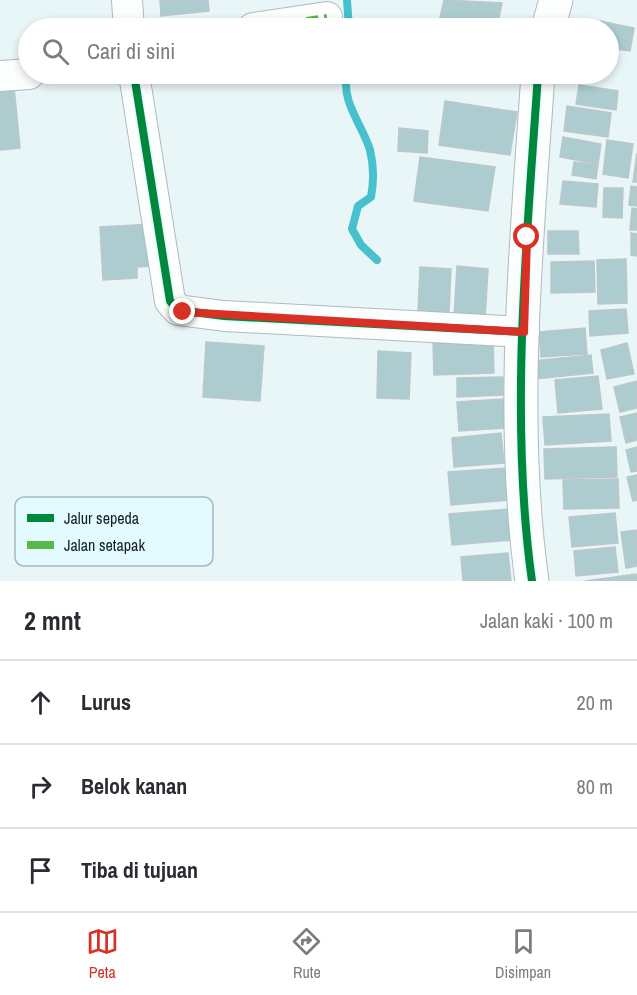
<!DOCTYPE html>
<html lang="id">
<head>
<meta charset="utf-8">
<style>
  :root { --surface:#fff; --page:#f7f7f7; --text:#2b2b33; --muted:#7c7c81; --line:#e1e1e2; --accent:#d93025 }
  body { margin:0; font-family:"Archivo Narrow",sans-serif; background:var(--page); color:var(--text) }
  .stop { position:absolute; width:18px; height:18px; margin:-14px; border:4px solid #d93025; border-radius:50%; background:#fff }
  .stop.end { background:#d93025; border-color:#fff; box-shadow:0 2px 6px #0008 }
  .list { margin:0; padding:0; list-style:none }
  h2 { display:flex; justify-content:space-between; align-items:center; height:78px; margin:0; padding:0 24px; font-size:26px }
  h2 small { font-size:20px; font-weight:400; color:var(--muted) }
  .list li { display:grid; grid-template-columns:39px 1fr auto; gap:18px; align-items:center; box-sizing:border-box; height:84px; padding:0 24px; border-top:2px solid var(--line) }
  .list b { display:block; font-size:22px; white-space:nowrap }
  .list em { font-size:20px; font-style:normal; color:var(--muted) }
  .icon { flex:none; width:33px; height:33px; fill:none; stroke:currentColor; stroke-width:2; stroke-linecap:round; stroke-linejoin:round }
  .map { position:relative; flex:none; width:637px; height:581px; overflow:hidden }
  .search { position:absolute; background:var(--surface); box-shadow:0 3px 9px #0003; left:18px; right:18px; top:18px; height:66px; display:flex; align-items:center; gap:15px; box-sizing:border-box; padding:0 21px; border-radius:33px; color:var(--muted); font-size:22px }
  .sheet { height:330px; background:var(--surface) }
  nav { display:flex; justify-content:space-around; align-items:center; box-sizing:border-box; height:84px; border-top:2px solid var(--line); background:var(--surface); font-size:16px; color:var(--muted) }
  nav a { display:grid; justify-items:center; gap:3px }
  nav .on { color:var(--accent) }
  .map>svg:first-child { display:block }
</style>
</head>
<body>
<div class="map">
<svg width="637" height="581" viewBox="0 0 637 581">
  <rect width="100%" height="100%" fill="#e9f6f8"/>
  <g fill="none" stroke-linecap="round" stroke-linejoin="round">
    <!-- stream -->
    <g stroke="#46c1cd" stroke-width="8">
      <polyline points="347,0 349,28"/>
      <path d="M 347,74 C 341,102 362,124 370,150 C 374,166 374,181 371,197 L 358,206 L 352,229 L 361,245 L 377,260"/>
    </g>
  </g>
  <!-- building -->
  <g fill="#acccd0" stroke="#bcc7c9" stroke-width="1.5">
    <polygon points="160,0 208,0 209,11 161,16"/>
    <polygon points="444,0 502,3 497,28 440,18"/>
    <polygon points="600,21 634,28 630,51 608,48 608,28 598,28"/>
    <polygon points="579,85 618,91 616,110 576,104"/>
    <polygon points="14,87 20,148 0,150 0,89"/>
    <polygon points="445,101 517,112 510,155 439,145"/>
    <polygon points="567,106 611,113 608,137 564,131"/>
    <polygon points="399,128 428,131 427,153 398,151"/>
    <polygon points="563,137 601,144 598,164 560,157"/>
    <polygon points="607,140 633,144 628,178 603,174"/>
    <polygon points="637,153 637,182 633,182"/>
    <polygon points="420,157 495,167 488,211 414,201"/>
    <polygon points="574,162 598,165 596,179 572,175"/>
    <polygon points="563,181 598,184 596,207 560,204"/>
    <polygon points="631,186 637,187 637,206 629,205"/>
    <polygon points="604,188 623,188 622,218 603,217"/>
    <polygon points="632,208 637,209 637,230 630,230"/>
    <polygon points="153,224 155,266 137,267 137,278 103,280 100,227"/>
    <polygon points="548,231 578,231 579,254 548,254"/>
    <polygon points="631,233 637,234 637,256 631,255"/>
    <polygon points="626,259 627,303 598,304 597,260"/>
    <polygon points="594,261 595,292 551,293 551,262"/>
    <polygon points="457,266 488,269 485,320 454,318"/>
    <polygon points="420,267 451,269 449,313 418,312"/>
    <polygon points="626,309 628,333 590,336 589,311"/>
    <polygon points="585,328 587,354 541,357 539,332"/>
    <polygon points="493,341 494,373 434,375 433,343"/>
    <polygon points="206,342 264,346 260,401 203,397"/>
    <polygon points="627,343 634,374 607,379 601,350"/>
    <polygon points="378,351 411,353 409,399 377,398"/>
    <polygon points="591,355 593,373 535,379 533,361"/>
    <polygon points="598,376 602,409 558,413 555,380"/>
    <polygon points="503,377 503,395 457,397 457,378"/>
    <polygon points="637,381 637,408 620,412 614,387"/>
    <polygon points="503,399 505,428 459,431 457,402"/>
    <polygon points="637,413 637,440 626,443 620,417"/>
    <polygon points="609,414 611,441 545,445 543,417"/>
    <polygon points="501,433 504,463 454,467 452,438"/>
    <polygon points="616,447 617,477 545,479 544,449"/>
    <polygon points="637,447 637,471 631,472 626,450"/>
    <polygon points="507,468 509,500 451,505 448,472"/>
    <polygon points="637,475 637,500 633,501 627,477"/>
    <polygon points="618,479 619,508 564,509 563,480"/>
    <polygon points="509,509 513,540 452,545 449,514"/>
    <polygon points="615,513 618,543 572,547 569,517"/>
    <polygon points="637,530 637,566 626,568 621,532"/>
    <polygon points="615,547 618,572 576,576 574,551"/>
    <polygon points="508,553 511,581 463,581 461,557"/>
    <polygon points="636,574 637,581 585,581"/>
  </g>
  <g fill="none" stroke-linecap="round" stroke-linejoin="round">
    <defs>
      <g id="street">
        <polyline points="127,0 129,28"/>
        <polyline points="253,28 327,17"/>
        <polyline points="134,74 170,301 178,310 224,316 524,332"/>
        <polyline points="0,76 29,74"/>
      </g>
      <g id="secondary">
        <polyline points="548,28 556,0"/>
        <path d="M 532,581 C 509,418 527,238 538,74"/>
      </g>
    </defs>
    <!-- street casing -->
    <use href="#street" stroke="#afbbbc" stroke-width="32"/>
    <!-- secondary casing -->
    <use href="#secondary" stroke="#afbbbc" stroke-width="35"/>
    <!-- street -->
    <use href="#street" stroke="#fcfefe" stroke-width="30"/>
    <!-- secondary -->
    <use href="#secondary" stroke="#fcfefe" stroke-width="33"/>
    <!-- quiet -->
    <polyline stroke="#58b947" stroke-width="6" stroke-dasharray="12 6" stroke-linecap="butt" points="253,28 327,17"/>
    <defs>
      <g id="cycleway">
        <polyline points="134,74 170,301 178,310 224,316 524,332"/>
        <path d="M 532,581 C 509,418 527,238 538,74"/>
      </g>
    </defs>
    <!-- cycleway casing -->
    <use href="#cycleway" stroke="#e3fbfe" stroke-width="11"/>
    <!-- cycleway -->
    <use href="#cycleway" stroke="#00873e" stroke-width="8"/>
  </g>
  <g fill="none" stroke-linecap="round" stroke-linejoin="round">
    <!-- route -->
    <polyline stroke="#d93025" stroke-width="8" points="183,312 524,332 527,237"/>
  </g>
  <!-- legend -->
  <rect x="15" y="497" width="198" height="69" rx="9" fill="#e3fbfe" stroke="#a6babd" stroke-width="1.5"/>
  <rect x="27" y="514" width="27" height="8" fill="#00873e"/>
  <rect x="27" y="541" width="27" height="8" fill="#58b947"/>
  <g font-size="16" fill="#172224">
    <text x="64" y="524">Jalur sepeda</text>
    <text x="64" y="551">Jalan setapak</text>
  </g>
</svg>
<div class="stop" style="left:527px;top:237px"></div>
<div class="stop end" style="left:183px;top:312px"></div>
<div class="search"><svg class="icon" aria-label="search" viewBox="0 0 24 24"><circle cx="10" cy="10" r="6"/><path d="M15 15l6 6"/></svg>Cari di sini</div>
</div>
<section class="sheet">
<h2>2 mnt<small>Jalan kaki · 100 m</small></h2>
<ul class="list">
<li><svg class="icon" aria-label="ahead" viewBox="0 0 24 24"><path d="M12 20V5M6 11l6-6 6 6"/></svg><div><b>Lurus</b></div><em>20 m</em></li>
<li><svg class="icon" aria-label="right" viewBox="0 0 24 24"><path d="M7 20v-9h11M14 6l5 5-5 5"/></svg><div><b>Belok kanan</b></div><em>80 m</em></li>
<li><svg class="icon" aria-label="arrive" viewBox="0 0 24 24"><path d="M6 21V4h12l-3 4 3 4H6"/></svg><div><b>Tiba di tujuan</b></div></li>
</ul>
</section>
<nav>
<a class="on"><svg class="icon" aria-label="map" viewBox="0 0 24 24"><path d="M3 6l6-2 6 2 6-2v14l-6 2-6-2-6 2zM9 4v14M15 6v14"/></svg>Peta</a>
<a><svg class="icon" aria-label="directions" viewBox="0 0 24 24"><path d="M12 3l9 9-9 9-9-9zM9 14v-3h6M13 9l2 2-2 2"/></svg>Rute</a>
<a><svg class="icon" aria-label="saved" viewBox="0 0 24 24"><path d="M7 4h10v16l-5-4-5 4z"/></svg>Disimpan</a>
</nav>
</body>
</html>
